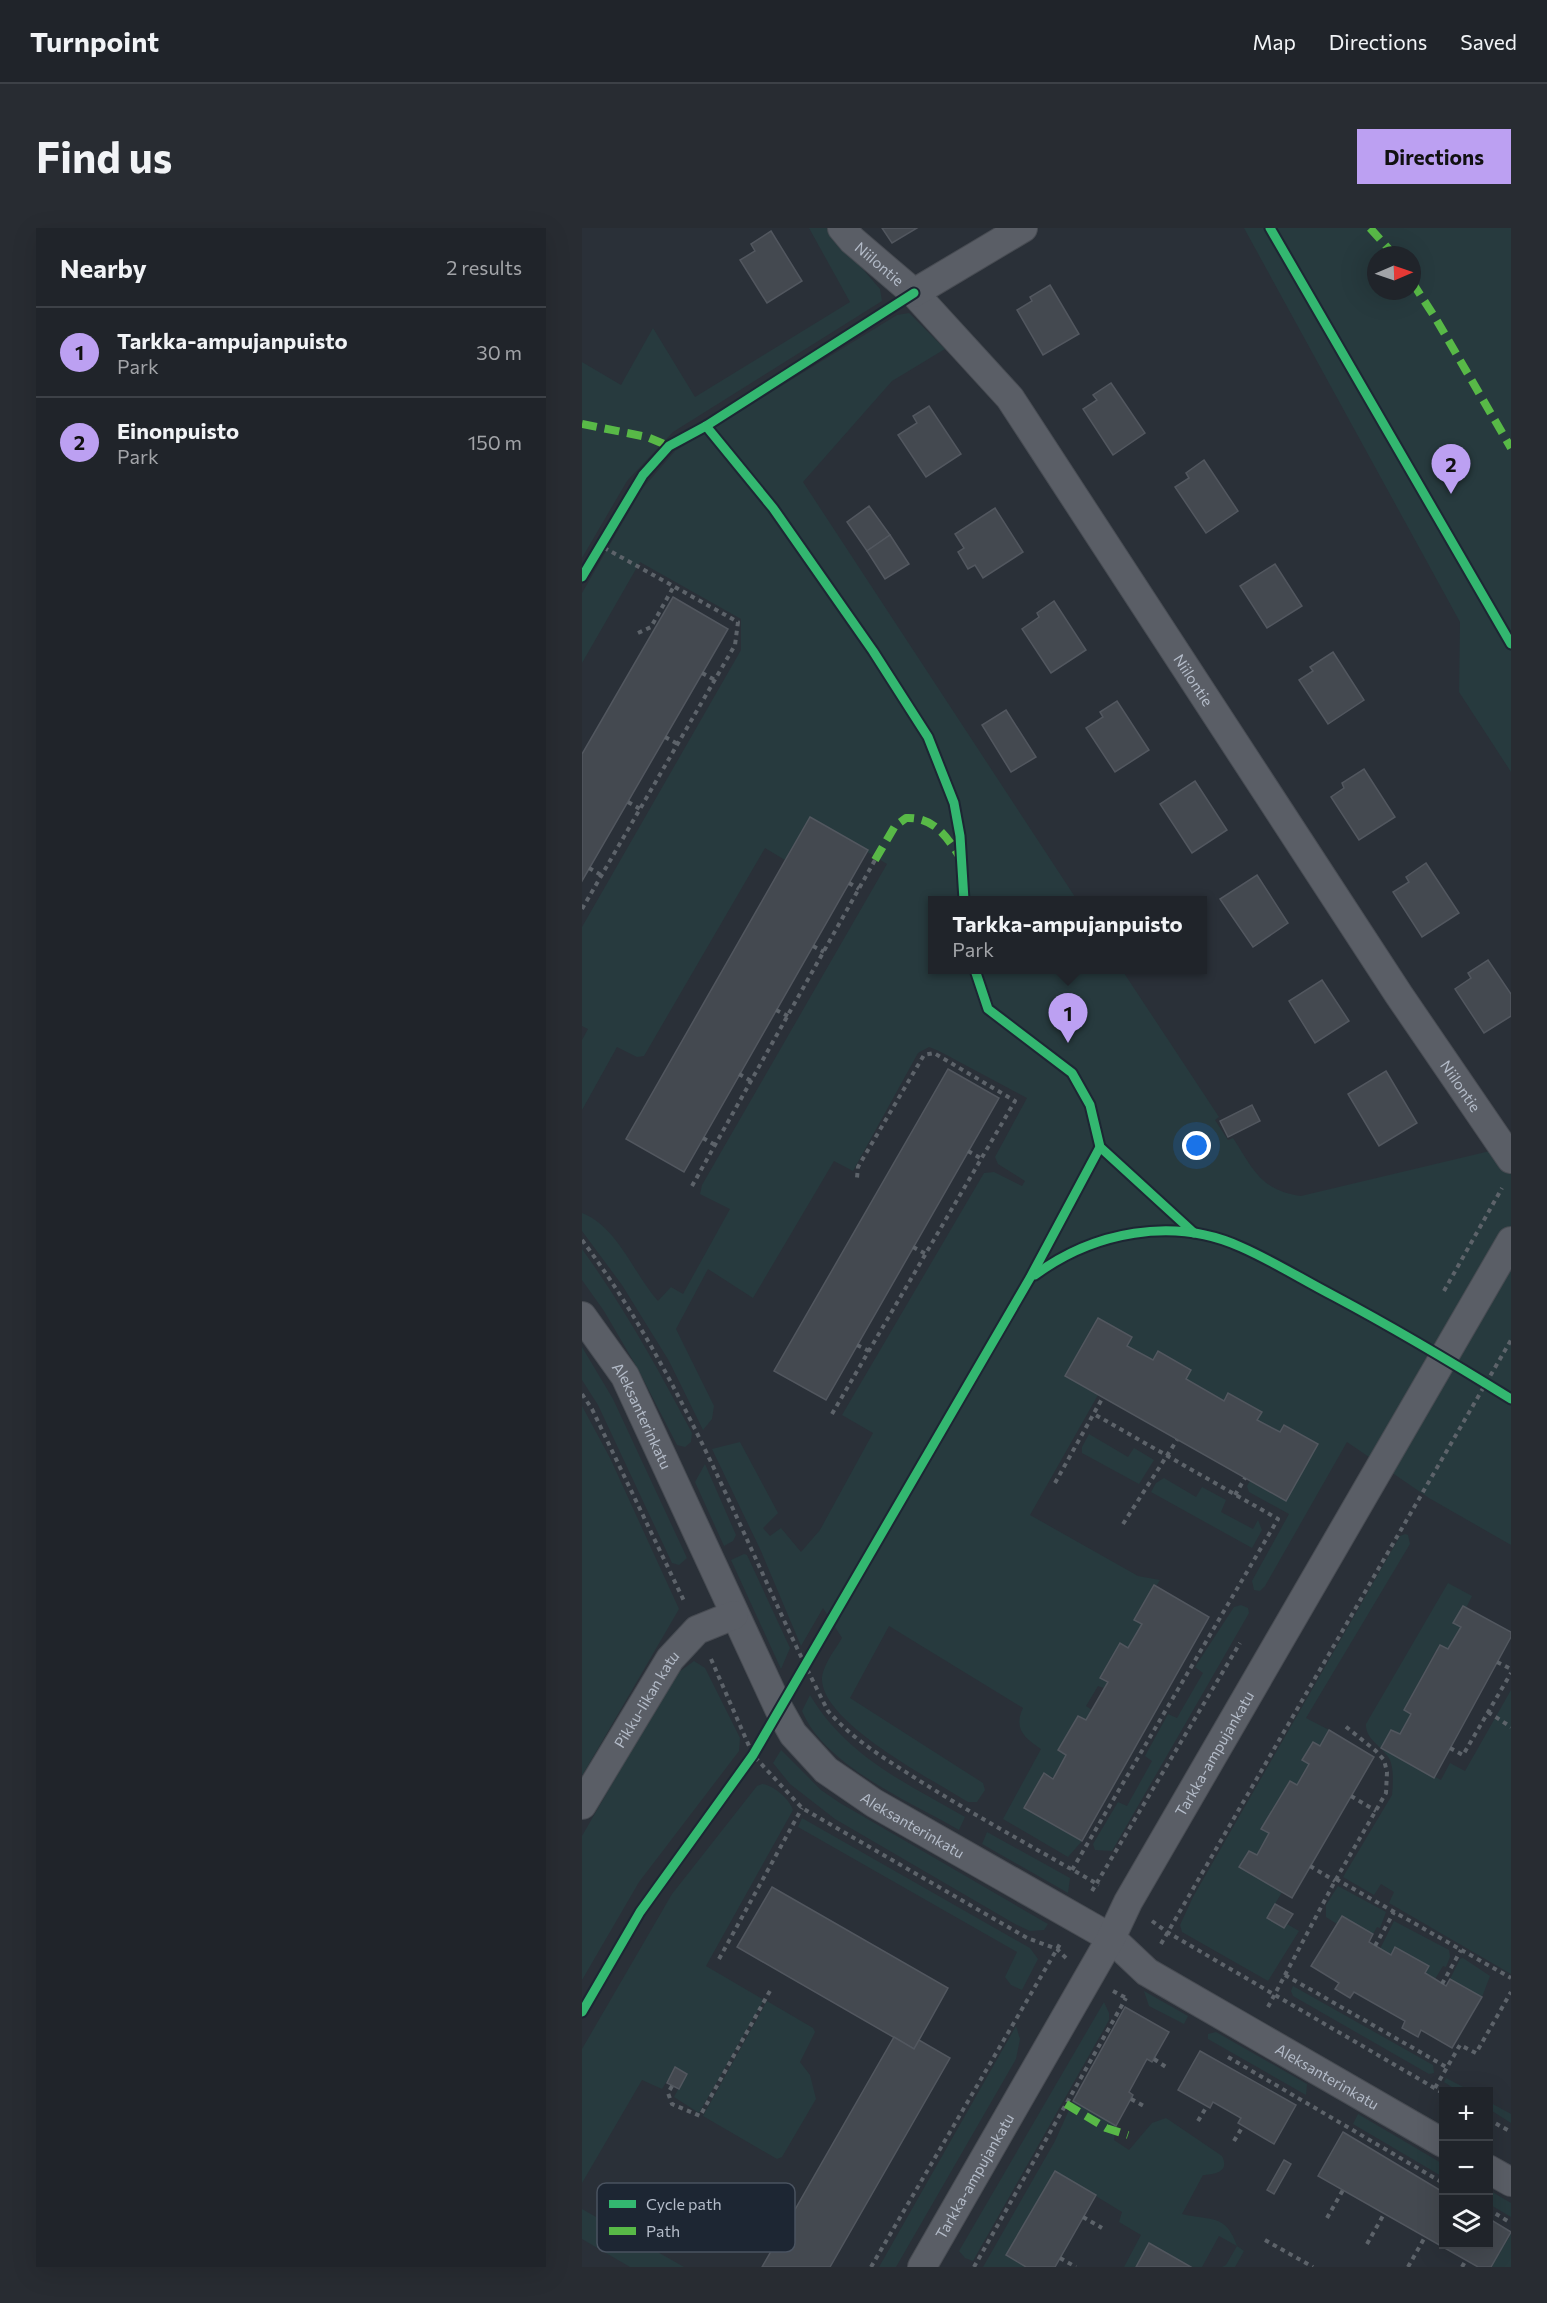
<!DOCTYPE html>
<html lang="en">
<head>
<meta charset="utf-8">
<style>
  :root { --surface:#20242a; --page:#282c32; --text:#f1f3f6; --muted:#a2a4a8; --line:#3d4147; --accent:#bca0f2 }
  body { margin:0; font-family:Commissioner,sans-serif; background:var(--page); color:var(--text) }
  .controls { position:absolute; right:18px; bottom:18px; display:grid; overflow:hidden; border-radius:0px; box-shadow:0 6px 24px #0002 }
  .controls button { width:54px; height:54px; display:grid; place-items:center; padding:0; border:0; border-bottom:2px solid var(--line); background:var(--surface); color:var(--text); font:30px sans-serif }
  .compass { position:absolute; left:785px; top:18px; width:54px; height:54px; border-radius:50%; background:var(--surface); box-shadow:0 6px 24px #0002; rotate:88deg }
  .you { position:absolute; left:615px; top:918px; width:21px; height:21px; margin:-15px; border:4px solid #fff; border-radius:50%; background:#1a73e8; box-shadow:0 0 0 9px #1a73e833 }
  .badge { display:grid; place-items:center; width:39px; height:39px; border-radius:50%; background:var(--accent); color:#111; font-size:20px; font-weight:700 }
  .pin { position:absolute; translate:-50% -50px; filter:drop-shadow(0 2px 3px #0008) }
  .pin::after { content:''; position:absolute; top:32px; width:21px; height:18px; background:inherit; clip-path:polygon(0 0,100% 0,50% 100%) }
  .popup { position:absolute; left:346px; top:668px; width:279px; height:78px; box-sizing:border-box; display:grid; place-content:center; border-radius:0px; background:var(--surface); filter:drop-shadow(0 2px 4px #0005); font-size:20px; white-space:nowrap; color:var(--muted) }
  .popup b { font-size:22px; color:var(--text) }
  .popup::after { content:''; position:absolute; left:50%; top:100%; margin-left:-12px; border:12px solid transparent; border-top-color:var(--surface) }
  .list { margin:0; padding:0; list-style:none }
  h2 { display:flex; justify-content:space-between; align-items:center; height:78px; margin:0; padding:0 24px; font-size:26px }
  h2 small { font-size:20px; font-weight:400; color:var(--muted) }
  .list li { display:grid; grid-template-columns:39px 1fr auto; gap:18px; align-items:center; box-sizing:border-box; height:90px; padding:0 24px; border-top:2px solid var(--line) }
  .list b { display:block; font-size:22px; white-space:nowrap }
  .list p { margin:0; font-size:20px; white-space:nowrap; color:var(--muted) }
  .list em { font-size:20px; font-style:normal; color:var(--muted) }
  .icon { flex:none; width:33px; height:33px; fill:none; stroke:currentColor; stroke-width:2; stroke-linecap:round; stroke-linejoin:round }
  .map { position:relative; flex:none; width:929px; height:2039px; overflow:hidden; border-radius:0px }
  header { display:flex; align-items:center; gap:36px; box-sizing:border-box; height:84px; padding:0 30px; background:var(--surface); border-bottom:2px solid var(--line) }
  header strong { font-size:28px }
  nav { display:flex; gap:33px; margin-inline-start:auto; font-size:21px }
  .intro { display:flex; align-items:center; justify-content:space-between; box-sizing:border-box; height:144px; padding:0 36px }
  h1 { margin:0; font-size:42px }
  .button { padding:15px 27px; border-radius:0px; background:var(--accent); color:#111; font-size:21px; font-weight:700 }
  main { display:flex; gap:36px; padding:0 36px }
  aside { flex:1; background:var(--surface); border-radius:0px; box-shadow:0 6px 24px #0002 }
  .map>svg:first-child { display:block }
</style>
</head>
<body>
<header>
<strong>Turnpoint</strong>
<nav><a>Map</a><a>Directions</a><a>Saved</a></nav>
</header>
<div class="intro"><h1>Find us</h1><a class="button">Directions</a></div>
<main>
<aside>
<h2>Nearby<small>2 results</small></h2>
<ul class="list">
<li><span class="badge">1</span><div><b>Tarkka-ampujanpuisto</b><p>Park</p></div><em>30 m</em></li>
<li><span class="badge">2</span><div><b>Einonpuisto</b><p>Park</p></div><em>150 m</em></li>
</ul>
</aside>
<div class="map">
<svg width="929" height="2039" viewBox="0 0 929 2039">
  <rect width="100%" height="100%" fill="#2a3038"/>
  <!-- green -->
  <g fill="#273a3e" fill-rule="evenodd">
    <polygon points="227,0 245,0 298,61 300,73 91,204 45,253 0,330 0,134 39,157 71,100 113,169 268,74"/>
    <path d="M 662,0 L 929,0 L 929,544 L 877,464 L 878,394 ZM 794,27 L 830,27 L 830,63 L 794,63 Z"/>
    <path d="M 327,85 L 363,121 L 310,153 L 221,254 L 495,672 L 351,672 L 351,742 L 540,742 L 637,889 L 633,892 L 646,912 L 651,910 C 671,941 679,963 719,968 L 929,918 L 929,1317 L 847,1270 L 765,1214 L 683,1358 L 678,1363 L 672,1362 L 670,1353 L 707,1286 L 667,1264 L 665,1258 L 668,1253 L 704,1273 L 736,1216 L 702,1197 L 698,1204 L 675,1192 L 680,1185 L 642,1173 L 604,1151 L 609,1142 L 571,1132 L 545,1118 L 550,1109 L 516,1090 L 483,1148 L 516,1167 L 448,1287 L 556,1348 L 578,1352 L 552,1392 L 560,1396 L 546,1420 L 519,1450 L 526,1454 L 522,1460 L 516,1458 L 504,1478 L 510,1482 L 504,1492 L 496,1488 L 476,1522 L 484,1527 L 471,1550 L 462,1545 L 500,1613 L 486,1629 L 421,1591 L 459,1521 C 443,1510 431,1501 441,1480 L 307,1398 L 268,1470 L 401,1555 L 403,1562 L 395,1574 L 386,1574 C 351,1552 242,1496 240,1452 C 240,1438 253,1422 260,1410 L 241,1380 L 219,1418 L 179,1323 L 130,1221 L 158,1214 L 196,1285 L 181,1300 L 188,1308 L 199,1300 L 219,1324 L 238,1302 L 291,1205 L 260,1187 L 402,945 L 412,944 L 440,958 L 443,953 L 416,936 L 413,929 L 445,870 L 357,823 L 347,819 L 336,825 L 271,943 L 252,933 L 171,1070 L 126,1041 L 94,1101 L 132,1178 L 130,1191 L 121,1202 L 87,1133 L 40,1057 L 0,1003 L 0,985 C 36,999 51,1045 76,1073 L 89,1059 L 101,1066 L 148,981 L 118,966 L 120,957 L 305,636 L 228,589 L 203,632 L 183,620 L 62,828 L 55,829 L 35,819 L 0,882 L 0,812 L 6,801 L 0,798 L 0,699 L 159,422 L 159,391 L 58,334 L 0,435 L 0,365 L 60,261 L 93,223 L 315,87 Z"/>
    <path d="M 0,1021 C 42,1079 76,1141 110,1205 L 109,1214 L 103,1219 L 95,1217 L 56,1141 L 22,1083 L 0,1052 Z"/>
    <polygon points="0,1119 31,1171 105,1330 97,1337 90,1335 16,1177 0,1152"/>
    <polygon points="0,1178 28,1230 97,1381 0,1548"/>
    <polygon points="507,1206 546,1229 552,1220 572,1232 557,1256 500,1225 500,1219"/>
    <polygon points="123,1236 154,1307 151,1313 142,1318 113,1254"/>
    <polygon points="582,1250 614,1269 620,1259 644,1272 639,1284 671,1301 676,1292 680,1302 670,1320 569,1264 574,1255"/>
    <polygon points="823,1306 826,1307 828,1316 724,1490 747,1502 738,1518 731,1514 720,1531 727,1536 715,1557 707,1554 680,1601 687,1605 675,1627 667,1623 658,1639 700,1664 685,1690 702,1700 705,1696 717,1703 686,1753 600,1704 598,1697 611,1669 818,1308"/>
    <polygon points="162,1326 165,1327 208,1420 199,1441 149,1332"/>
    <path d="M 866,1355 L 890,1368 L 884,1380 L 881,1378 L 871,1395 L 879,1399 L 866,1421 L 857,1417 L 822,1482 L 829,1486 L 818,1506 L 809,1502 L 799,1520 L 859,1552 L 868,1535 L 883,1543 L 929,1462 L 929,1746 L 807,1675 L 812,1664 L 799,1656 L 792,1667 L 761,1649 L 810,1567 C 811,1555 812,1543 808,1532 C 802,1519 783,1512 784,1496 Z"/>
    <polygon points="659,1377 666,1380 667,1385 530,1623 513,1622 511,1616 536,1574 545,1578 570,1533 563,1528 586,1486 595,1490 621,1445 613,1439 652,1379"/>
    <polygon points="112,1433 123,1440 158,1510 157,1523 57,1654 0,1752 0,1608 93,1447"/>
    <path d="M 228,1467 C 264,1528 324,1555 383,1589 L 377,1602 C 327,1573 243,1538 220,1483 Z"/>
    <polygon points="199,1522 239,1562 258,1575 466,1696 462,1702 448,1703 433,1696 253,1591 208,1556 191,1535"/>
    <path d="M 180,1556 C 192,1557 208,1572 211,1582 L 124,1738 L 182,1772 L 117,1885 L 92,1869 L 104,1846 L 93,1840 L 80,1861 L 60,1852 L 0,1955 L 0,1821 L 90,1666 L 175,1558 Z"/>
    <polygon points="220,1590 448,1720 456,1731 440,1762 429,1757 423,1749 435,1724 216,1599"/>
    <polygon points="405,1604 488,1650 486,1665 400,1616"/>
    <polygon points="756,1658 804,1684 798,1700 795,1699 791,1706 760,1688 755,1696 744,1689 744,1677"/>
    <polygon points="812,1693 867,1722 868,1729 864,1739 861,1738 853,1751 843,1745 846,1738 814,1719 809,1727 798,1721"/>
    <polygon points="881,1730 908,1748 900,1769 868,1751 878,1731"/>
    <polygon points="711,1758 851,1837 852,1845 847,1846 711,1768 709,1763"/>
    <polygon points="562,1763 606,1788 602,1796 567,1778"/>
    <polygon points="185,1773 231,1800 233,1804 218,1834 228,1847 234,1871 200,1929 195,1931 121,1888"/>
    <polygon points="522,1774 527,1785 527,1792 391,2033 383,2030 377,2023"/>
    <polygon points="434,1798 438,1811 434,1831 314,2039 297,2039"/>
    <polygon points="634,1804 725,1856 724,1867 626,1811 626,1806"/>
    <polygon points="876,1827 864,1850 889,1863 876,1863 862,1854"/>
    <path d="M 491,1873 L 534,1898 L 532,1912 L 547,1922 L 570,1895 L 584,1890 L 640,1928 C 648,1944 633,1946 621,1947 L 600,1986 C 628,1993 644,1985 655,2018 L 662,2023 L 653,2039 L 640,2039 L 644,2037 L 655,2018 L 637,2008 L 620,2039 L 609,2039 L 567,2015 L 554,2039 L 542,2039 L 559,2007 L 537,1994 L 540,1984 L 473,1943 L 424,2027 L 444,2039 L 401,2039 L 473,1913 Z"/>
    <polygon points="907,1874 929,1886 929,1895 907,1881"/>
    <polygon points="776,1886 861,1936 861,1949 771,1896"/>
    <polygon points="907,1962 929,1975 929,1989 907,1976"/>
    <polygon points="0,1981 102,2039 48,2039 0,2011"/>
    <polygon points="929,2006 929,2039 909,2039"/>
  </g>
  <!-- building -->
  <g fill="#444950" stroke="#52575f" stroke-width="1.5">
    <polygon points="300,0 335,0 310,15"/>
    <polygon points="189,3 220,53 185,75 158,32 173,23 169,16"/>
    <polygon points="468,57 497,106 461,127 435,82 450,73 448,69"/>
    <polygon points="529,155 563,205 531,227 501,181 515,172 511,167"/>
    <polygon points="347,178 379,226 344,249 316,207 335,195 331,188"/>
    <polygon points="622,232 656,283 624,305 593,259 607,250 604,245"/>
    <polygon points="287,278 308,307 285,323 265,294"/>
    <polygon points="413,280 441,324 401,350 393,337 386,341 376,324 382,320 373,306"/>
    <polygon points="308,307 327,336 303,351 285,323"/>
    <polygon points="693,336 720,378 685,400 658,358"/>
    <polygon points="91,369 146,401 0,653 0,526"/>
    <polygon points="472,373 504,422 469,445 440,401 457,389 455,385"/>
    <polygon points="751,424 782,472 746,496 717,452 731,443 728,439"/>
    <polygon points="535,473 567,522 533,544 504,500 521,489 518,484"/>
    <polygon points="424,482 454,529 429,544 400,497"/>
    <polygon points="782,541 813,589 777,612 749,569 762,560 760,555"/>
    <polygon points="613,553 645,602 610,625 578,576"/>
    <polygon points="228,589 286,622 102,944 44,911"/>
    <polygon points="844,635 877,685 840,709 811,664 827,654 824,649"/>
    <polygon points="675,647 706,695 671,719 638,671"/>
    <polygon points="906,732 929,766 929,788 902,805 873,761 889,750 886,745"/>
    <polygon points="740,752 767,793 733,815 707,773"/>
    <polygon points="366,841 417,870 244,1172 192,1143"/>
    <polygon points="804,843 835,895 797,918 766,866"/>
    <polygon points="670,877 678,893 646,909 638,893"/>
    <polygon points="516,1090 550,1109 545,1118 571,1132 576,1123 609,1142 604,1151 642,1173 646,1165 680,1184 675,1192 698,1204 702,1197 736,1216 704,1273 483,1148"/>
    <polygon points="572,1357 627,1389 500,1613 442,1580 462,1545 471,1551 484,1527 476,1522 496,1488 504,1492 526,1454 518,1450 538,1415 546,1420 560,1396 552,1392"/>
    <polygon points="881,1378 929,1404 929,1409 852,1550 799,1520 809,1502 818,1506 829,1486 822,1482 858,1417 866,1421 879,1399 871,1395"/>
    <polygon points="747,1502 792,1529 710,1670 657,1639 667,1623 675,1627 687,1605 679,1601 708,1553 715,1557 727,1536 720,1532 731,1514 738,1518"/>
    <polygon points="190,1659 366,1760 332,1821 155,1719"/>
    <polygon points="693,1676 711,1686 702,1700 685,1690"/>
    <polygon points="760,1688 791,1706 787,1714 809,1727 813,1719 847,1738 843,1745 853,1751 864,1758 868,1751 900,1769 870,1820 839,1802 836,1809 820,1800 823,1793 772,1764 768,1770 753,1761 757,1755 729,1738"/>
    <polygon points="543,1779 587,1804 570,1834 565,1831 547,1864 551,1867 534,1898 491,1873"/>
    <polygon points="312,1809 332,1821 337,1812 368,1830 248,2039 180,2039"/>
    <polygon points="618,1823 714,1877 692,1916 656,1895 659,1890 631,1874 628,1880 596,1862"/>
    <polygon points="93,1839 105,1846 97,1861 85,1855"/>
    <polygon points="761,1904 861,1964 861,2016 906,2016 906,1990 929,2004 909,2039 896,2039 736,1948"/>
    <polygon points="702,1932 709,1936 692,1966 685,1962"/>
    <polygon points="473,1943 514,1967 473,2039 444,2039 424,2027"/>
    <polygon points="567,2015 609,2039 554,2039"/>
  </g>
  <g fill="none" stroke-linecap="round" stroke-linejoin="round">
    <defs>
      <g id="street">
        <path id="s1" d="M 260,0 L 270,12 L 332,65 L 428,170 L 817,767 L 929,931"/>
        <polyline points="332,65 441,0"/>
        <path id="s2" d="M 0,1088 L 43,1148 L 197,1481 L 211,1506 L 244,1542 L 292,1575 L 529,1710 L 565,1744 L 861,1915"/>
        <path id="s3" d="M 0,1577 L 88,1431 L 115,1402 L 152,1387"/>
        <polyline points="906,1941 929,1954"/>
        <path id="s4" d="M 340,2039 L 529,1710 L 546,1674 L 929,1013"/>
      </g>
    </defs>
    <!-- street casing -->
    <use href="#street" stroke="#484c53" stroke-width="30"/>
    <!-- path -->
    <g stroke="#5d636a" stroke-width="4" stroke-dasharray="4.5 4.5" stroke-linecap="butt">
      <polyline points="56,405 69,399 92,358"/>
      <polyline points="120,445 133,452"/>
      <polyline points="83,509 96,516"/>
      <polyline points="46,574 58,581"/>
      <polyline points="7,640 19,647"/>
      <polyline points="267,655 277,661"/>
      <polyline points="0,681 153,417 156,394 19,318"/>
      <polyline points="231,718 242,724"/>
      <polyline points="194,782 206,788"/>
      <polyline points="157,846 169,853"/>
      <polyline points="121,910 133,917"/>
      <polyline points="386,923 400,931"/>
      <polyline points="110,958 293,632"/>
      <path d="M 0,1012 C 107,1155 165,1325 246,1483 C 273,1514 307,1533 341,1555 C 399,1591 458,1623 517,1657"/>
      <polyline points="331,1019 344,1026"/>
      <polyline points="862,1063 920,960"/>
      <polyline points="275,1117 287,1123"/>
      <polyline points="0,1166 10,1181 103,1375"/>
      <polyline points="250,1186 433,873 352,825 342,827 276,939 275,950"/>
      <polyline points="473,1255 521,1169"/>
      <polyline points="653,1267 663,1250"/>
      <polyline points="541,1296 595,1212"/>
      <polyline points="129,1431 171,1527 220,1580 445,1710 475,1721 484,1730"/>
      <polyline points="915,1434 929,1441"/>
      <polyline points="906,1484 929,1499"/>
      <polyline points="868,1520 881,1527 929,1445"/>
      <polyline points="769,1568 794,1583"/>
      <polyline points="728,1638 753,1653"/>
      <polyline points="490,1642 696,1291 512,1186"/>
      <polyline points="754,1651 929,1750"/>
      <polyline points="510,1663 658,1415"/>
      <polyline points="570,1693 585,1704 861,1865"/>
      <polyline points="579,1716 929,1112"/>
      <polyline points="793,1718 812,1684"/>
      <polyline points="137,1731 220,1580"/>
      <polyline points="703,1747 866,1840"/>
      <polyline points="860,1756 879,1722"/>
      <polyline points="531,1763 546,1771"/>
      <polyline points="686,1779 753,1653 804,1565 805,1544 802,1532 794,1523 763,1498"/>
      <polyline points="646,1829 861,1955"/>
      <polyline points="572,1831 584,1839"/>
      <polyline points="90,1858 86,1865 90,1876 118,1888 189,1761"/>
      <polyline points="853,1860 878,1817 894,1825 929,1764"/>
      <polyline points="549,1871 562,1878"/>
      <polyline points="906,1891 929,1904"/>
      <polyline points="616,1893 625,1878"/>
      <polyline points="652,1913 661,1898"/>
      <polyline points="906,1981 929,1995"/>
      <polyline points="501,1989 520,2000"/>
      <polyline points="745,1990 761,1962"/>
      <polyline points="683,2012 731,2039"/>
      <polyline points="785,2016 802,1986"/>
      <polyline points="478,2030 494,2039"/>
      <polyline points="289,2039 478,1716"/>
      <polyline points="392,2039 544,1770"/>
      <polyline points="826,2039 843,2009"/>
      <polyline points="880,2039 884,2032"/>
    </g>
    <!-- street -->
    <use href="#street" stroke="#5a5e66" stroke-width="28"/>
    <!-- quiet -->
    <g stroke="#58b947" stroke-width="8" stroke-dasharray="15 8" stroke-linecap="butt">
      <polyline points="788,0 812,27"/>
      <polyline points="830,54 854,91 929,220"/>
      <polyline points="0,196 65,209 87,218"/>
      <path d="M 293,632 L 313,598 L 324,590 C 351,589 364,607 377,628"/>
      <polyline points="484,1876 524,1900 546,1907"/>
    </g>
    <defs>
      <g id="cycleway">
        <polyline points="688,0 929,416"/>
        <polyline points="124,198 191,280 291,423 346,509 372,575 378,608 382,672"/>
        <polyline points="0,349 61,247 87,218 124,198 332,65"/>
        <polyline points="393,742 406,781 490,845 508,877 518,919 612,1005"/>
        <path d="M 453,1047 C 511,1004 591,988 659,1019 C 691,1033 721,1052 752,1068 C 812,1100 871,1135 929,1171"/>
        <polyline points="0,1784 58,1684 171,1527 448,1050 518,919"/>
      </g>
    </defs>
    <!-- cycleway casing -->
    <use href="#cycleway" stroke="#1d2633" stroke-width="13"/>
    <!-- cycleway -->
    <use href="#cycleway" stroke="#33b770" stroke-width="9"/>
  </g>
  <g text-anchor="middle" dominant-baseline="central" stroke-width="4.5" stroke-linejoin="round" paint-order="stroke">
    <!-- street labels -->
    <g font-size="15" fill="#b4bcc9" stroke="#1d2633">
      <text stroke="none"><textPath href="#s1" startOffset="52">Niilontie</textPath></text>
      <text stroke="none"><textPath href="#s1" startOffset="576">Niilontie</textPath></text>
      <text stroke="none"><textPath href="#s1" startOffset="1062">Niilontie</textPath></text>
      <text stroke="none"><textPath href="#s2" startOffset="117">Aleksanterinkatu</textPath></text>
      <text stroke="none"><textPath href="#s3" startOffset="124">Pikku-Iikan katu</textPath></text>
      <text stroke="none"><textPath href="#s4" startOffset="591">Tarkka-ampujankatu</textPath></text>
      <text stroke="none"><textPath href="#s2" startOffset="621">Aleksanterinkatu</textPath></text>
      <text stroke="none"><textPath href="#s2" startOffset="1107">Aleksanterinkatu</textPath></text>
      <text stroke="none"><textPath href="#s4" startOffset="105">Tarkka-ampujankatu</textPath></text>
    </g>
  </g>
  <!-- legend -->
  <rect x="15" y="1955" width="198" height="69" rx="9" fill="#1d2633" stroke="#4a5360" stroke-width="1.5"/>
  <rect x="27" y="1972" width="27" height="8" fill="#33b770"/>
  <rect x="27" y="1999" width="27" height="8" fill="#58b947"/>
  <g font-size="16" fill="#b4bcc9">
    <text x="64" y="1982">Cycle path</text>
    <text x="64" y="2009">Path</text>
  </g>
</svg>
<div class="controls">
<button>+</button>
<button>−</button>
<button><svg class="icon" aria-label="layers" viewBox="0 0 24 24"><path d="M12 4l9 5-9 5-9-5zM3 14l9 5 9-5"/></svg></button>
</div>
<svg class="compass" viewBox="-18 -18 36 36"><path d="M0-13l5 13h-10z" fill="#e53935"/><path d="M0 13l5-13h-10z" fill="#a2a4a8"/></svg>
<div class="you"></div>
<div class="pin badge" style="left:486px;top:815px">1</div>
<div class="popup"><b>Tarkka-ampujanpuisto</b>Park</div>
<div class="pin badge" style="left:869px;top:266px">2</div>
</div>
</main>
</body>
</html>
